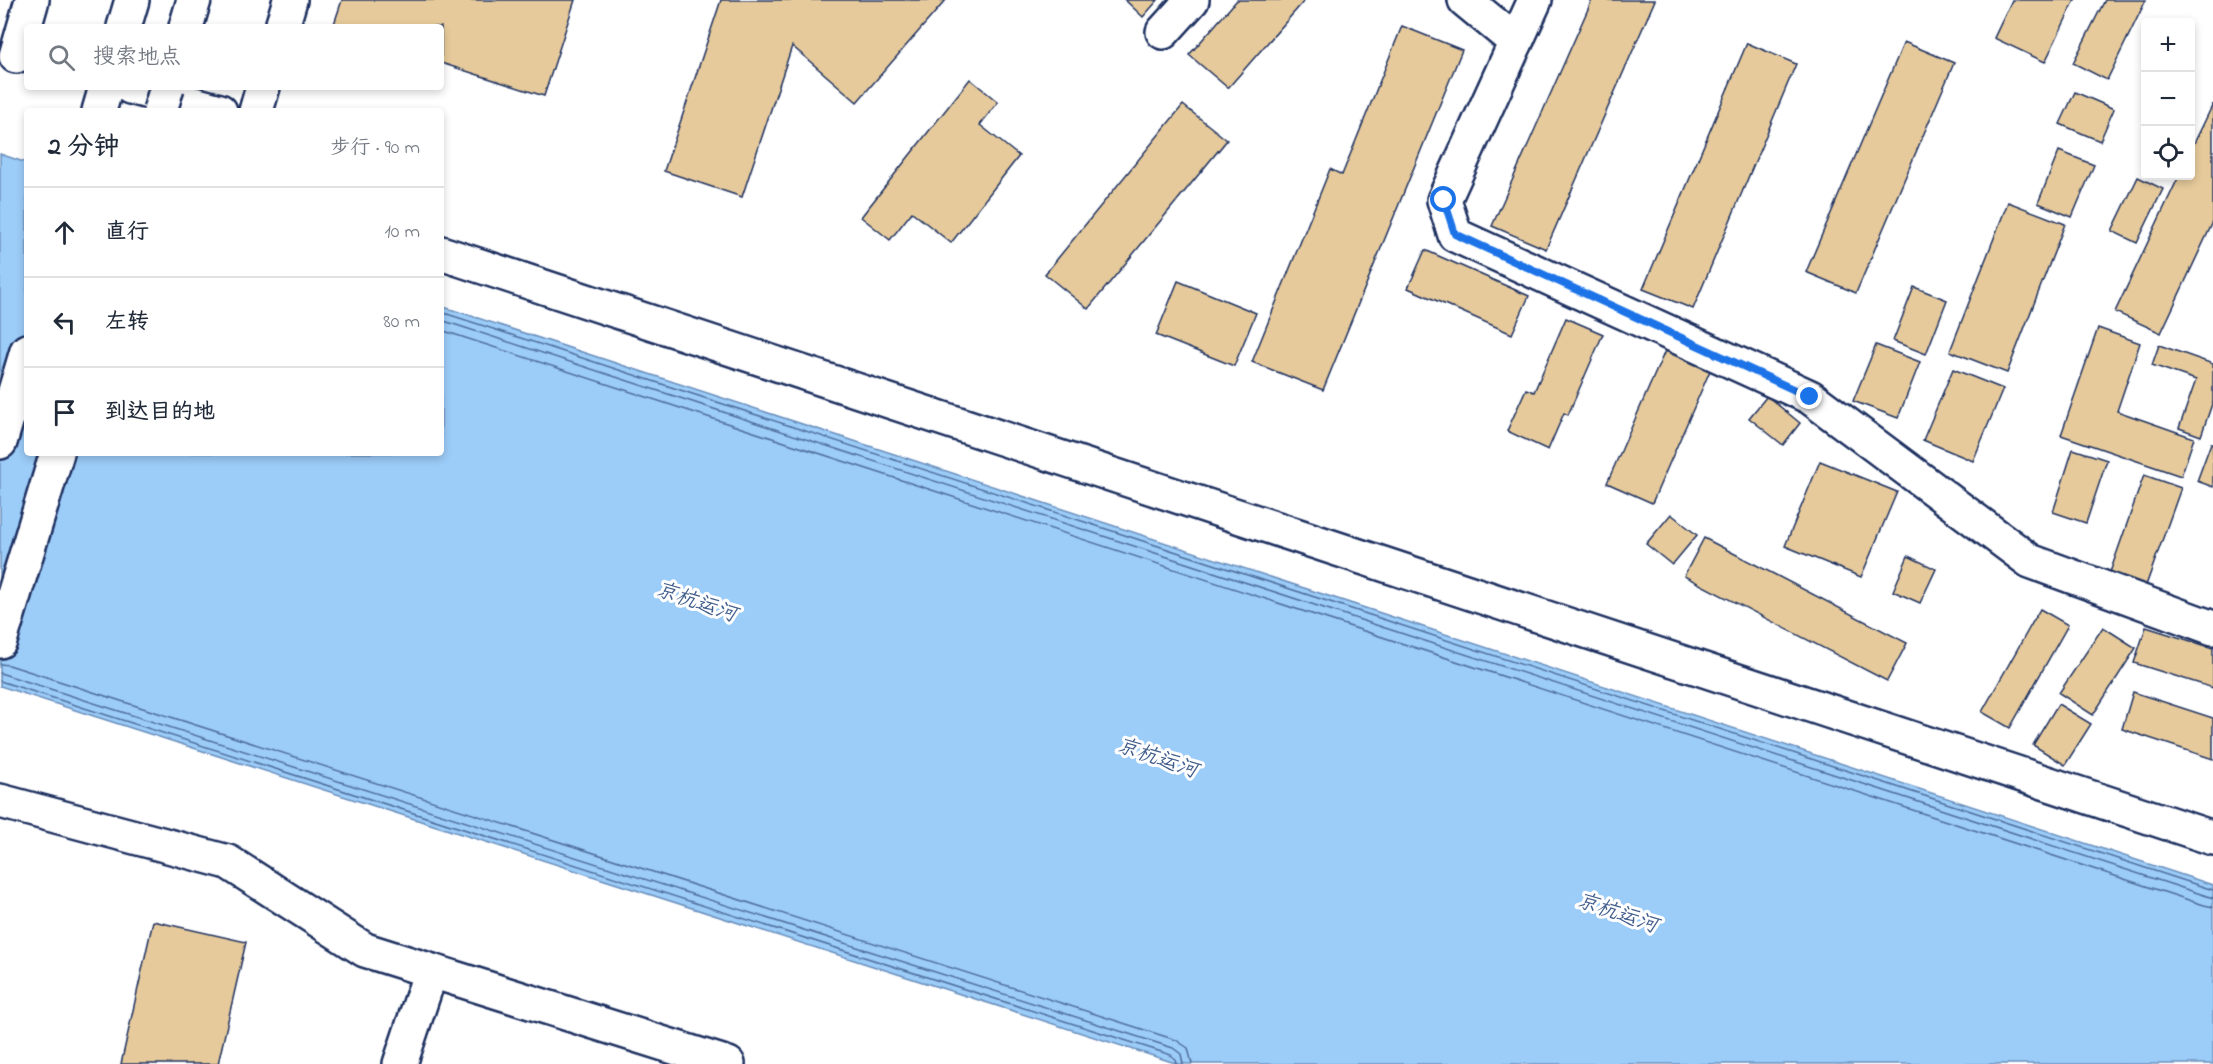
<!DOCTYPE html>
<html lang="zh">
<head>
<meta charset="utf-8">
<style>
  :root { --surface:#fff; --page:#f6f6f7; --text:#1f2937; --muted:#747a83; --line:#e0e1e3 }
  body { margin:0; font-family:"Indie Flower","LXGW WenKai TC",sans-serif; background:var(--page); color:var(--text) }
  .controls { position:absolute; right:18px; top:18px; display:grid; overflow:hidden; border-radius:6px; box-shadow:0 3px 9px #0003 }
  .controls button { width:54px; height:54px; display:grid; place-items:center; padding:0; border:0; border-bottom:2px solid var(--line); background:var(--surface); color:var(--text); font:30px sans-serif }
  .stop { position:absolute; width:18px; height:18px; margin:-14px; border:4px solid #1a73e8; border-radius:50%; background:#fff }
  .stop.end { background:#1a73e8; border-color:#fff; box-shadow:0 2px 6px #0008 }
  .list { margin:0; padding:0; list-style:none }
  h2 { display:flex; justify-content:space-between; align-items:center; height:78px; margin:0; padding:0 24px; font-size:26px }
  h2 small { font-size:20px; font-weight:400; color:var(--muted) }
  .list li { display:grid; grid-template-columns:39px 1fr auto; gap:18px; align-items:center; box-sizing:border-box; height:90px; padding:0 24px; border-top:2px solid var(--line) }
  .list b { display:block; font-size:22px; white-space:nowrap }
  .list em { font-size:20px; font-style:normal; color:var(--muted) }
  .icon { flex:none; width:33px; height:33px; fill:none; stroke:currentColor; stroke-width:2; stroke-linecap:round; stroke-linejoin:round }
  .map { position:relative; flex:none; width:2213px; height:1064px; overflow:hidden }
  .search { position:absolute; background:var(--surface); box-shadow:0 3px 9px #0003; left:24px; top:24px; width:420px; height:66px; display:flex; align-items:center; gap:15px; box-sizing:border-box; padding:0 21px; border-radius:6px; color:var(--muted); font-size:22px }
  .panel { position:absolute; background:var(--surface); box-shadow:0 3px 9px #0003; left:24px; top:108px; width:420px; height:348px; border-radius:6px }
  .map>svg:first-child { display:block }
</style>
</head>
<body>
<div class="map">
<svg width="2213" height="1064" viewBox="0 0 2213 1064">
  <rect width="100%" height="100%" fill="#fff"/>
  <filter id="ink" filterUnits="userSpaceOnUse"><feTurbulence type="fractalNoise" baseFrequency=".0167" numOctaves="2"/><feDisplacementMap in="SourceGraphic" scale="12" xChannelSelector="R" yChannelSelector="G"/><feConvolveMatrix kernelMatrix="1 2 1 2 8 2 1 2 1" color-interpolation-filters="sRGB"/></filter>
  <g filter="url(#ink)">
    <!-- water -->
    <polygon fill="#9cccf8" stroke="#688dba" stroke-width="1.5" points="0,154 27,163 27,453 441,453 441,306 2213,885 2213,1064 1178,1064 0,686"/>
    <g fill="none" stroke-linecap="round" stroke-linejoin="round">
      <!-- shore -->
      <g stroke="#4f6e9c" stroke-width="1.5">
        <polyline points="441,312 2213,890"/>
        <polyline points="441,320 2213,898"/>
        <polyline points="441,330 2204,905 2213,907"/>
        <polyline points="0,664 9,665 1176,1040 1188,1048 1192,1064"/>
        <polyline points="0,673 1173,1048 1181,1054 1183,1064"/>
        <polyline points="0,681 1171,1055 1175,1059 1176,1064"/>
      </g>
    </g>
    <!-- building -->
    <g fill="#e6ca9b" stroke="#1b2f5e" stroke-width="1.5">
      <polygon points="342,0 575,0 544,96 441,63 441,27 333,27"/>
      <polygon points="721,0 946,0 857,102 792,46 742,197 664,171"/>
      <polygon points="1125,0 1158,0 1143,17"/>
      <polygon points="1237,0 1305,0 1228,88 1189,55"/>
      <polygon points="1592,0 1655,0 1546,249 1492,226"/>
      <polygon points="2012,0 2075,0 2045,62 1994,38"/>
      <polygon points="2105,0 2146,0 2107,80 2073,63"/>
      <polygon points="1402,26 1462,50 1323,390 1252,362 1330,169 1342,175"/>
      <polygon points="1904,42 1954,63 1856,293 1806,272"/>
      <polygon points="1747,43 1796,64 1693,309 1643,289"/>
      <polygon points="970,79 998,102 980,125 1019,156 951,243 912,212 890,240 861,217"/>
      <polygon points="2075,92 2114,109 2100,141 2060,124"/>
      <polygon points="2213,104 2213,222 2161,333 2115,312 2179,176 2190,176 2190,152"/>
      <polygon points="1183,105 1227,140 1088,309 1045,274"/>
      <polygon points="2059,151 2094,165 2072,217 2038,203"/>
      <polygon points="2138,177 2163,189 2137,243 2112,231"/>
      <polygon points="2008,202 2065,224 2007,373 1950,351"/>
      <polygon points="1425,250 1529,296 1512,334 1408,288"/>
      <polygon points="1178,281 1256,313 1234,366 1156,335"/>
      <polygon points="1914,287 1947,300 1926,354 1893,341"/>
      <polygon points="1566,318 1603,334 1568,415 1564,413 1548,450 1507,431 1526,389 1534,392"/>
      <polygon points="2098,328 2140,343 2117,411 2194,438 2181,476 2061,435"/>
      <polygon points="1668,344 1713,364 1652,503 1607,483"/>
      <polygon points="1876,345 1920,362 1898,418 1853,401"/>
      <polygon points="2159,345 2213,364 2213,401 2201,436 2179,428 2196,380 2152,365"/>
      <polygon points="1953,369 2003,389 1973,461 1923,440"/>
      <polygon points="1767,396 1800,423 1783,445 1749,418"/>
      <polygon points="2211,443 2213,443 2213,487 2197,481"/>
      <polygon points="2073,449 2107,460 2086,523 2053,512"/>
      <polygon points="1820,461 1897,492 1861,577 1785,546"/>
      <polygon points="2144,475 2181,488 2144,591 2108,578"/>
      <polygon points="1671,514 1697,535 1672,565 1646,544"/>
      <polygon points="1704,538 1907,643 1887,681 1684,576"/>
      <polygon points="1908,556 1936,569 1920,603 1893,591"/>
      <polygon points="2040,609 2068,625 2010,728 1982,712"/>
      <polygon points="2103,627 2136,648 2093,715 2059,693"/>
      <polygon points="2146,627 2213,648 2213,688 2134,663"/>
      <polygon points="2133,692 2213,718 2213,759 2122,729"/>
      <polygon points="2058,704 2091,724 2065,765 2033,745"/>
      <polygon points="153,921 246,942 218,1064 121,1064"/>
    </g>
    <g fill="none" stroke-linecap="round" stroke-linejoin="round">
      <defs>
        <g id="minor">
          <polyline points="1465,0 1516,42"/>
          <polyline points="1535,0 1444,200 1455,235 1810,397 2030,561 2213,628"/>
          <polyline points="124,27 132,0"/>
          <polyline points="186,27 194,0"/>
          <polyline points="282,27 290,0"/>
          <polyline points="1163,32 1192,0"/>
          <polyline points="16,56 32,0"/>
          <polyline points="130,87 220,111"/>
          <polyline points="99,111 106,87"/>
          <polyline points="256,111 263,87"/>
          <polyline points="441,253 2213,838"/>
          <polyline points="0,442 27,351"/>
          <polyline points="0,641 57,453"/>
          <polyline points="0,801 228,862 365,950 728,1064"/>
          <polyline points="400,1064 431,971"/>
        </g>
      </defs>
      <!-- minor casing -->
      <use href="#minor" stroke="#1b2f5e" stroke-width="38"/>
      <!-- minor -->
      <use href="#minor" stroke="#fff" stroke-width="33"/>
      <defs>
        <polyline id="minor-bridge" points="160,111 167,87"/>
      </defs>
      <!-- minor-bridge casing -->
      <use href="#minor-bridge" stroke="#1b2f5e" stroke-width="38" stroke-linecap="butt"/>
      <!-- minor-bridge -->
      <use href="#minor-bridge" stroke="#fff" stroke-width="33"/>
    </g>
  </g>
  <g fill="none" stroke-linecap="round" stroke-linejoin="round" filter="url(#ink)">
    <!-- route -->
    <polyline stroke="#1a73e8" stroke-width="8" points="1444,200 1455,234 1810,397"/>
  </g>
  <g text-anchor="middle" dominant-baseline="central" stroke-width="6" stroke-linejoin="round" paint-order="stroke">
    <!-- water labels -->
    <g font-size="21" font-style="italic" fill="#425e8c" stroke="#fff">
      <text transform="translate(696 603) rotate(19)">京杭运河</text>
      <text transform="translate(1157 759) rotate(19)">京杭运河</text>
      <text transform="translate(1617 914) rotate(19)">京杭运河</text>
    </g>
  </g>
</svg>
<div class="controls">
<button>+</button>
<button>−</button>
<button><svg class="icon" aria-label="locate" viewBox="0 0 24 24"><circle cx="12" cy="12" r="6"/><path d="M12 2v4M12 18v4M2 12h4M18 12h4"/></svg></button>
</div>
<div class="stop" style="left:1444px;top:200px"></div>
<div class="stop end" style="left:1810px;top:397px"></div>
<div class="search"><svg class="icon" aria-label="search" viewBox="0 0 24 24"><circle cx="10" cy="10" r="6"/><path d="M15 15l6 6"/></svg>搜索地点</div>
<section class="panel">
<h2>2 分钟<small>步行 · 90 m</small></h2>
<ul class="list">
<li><svg class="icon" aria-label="ahead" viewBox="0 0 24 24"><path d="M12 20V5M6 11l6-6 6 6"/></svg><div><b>直行</b></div><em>10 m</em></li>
<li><svg class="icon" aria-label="left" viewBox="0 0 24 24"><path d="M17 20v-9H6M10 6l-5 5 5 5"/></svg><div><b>左转</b></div><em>80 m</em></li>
<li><svg class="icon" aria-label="arrive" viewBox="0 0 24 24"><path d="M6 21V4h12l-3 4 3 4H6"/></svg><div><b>到达目的地</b></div></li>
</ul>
</section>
</div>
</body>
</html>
